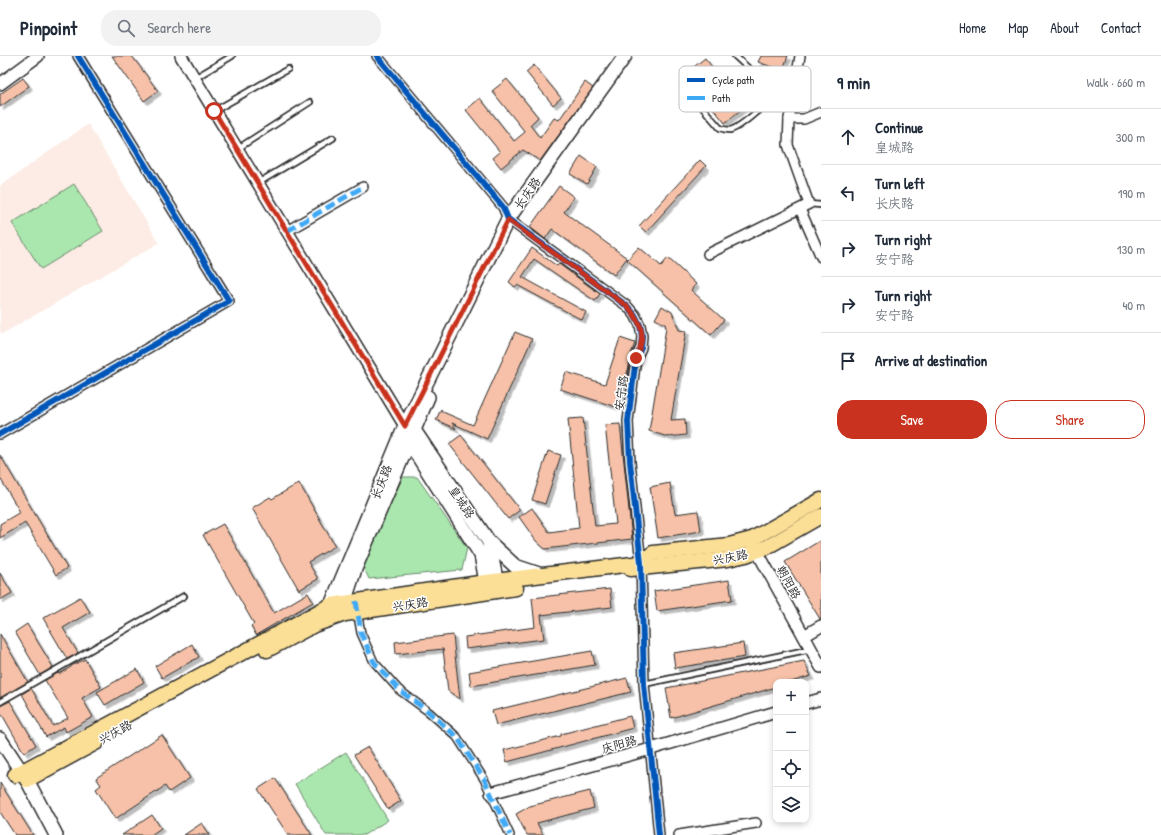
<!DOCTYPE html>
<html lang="en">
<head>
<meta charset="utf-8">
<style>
  :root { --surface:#fff; --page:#f2f2f3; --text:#1f2937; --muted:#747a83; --line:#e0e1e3; --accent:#c8321e }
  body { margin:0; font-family:"Patrick Hand","LXGW WenKai TC",sans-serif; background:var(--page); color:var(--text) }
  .controls { position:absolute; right:12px; bottom:12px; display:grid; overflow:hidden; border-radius:8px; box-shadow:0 2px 6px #0003 }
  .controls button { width:36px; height:36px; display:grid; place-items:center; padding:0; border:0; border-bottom:1px solid var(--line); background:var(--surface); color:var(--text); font:20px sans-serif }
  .stop { position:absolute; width:12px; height:12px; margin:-9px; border:3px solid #c8321e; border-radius:50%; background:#fff }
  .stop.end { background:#c8321e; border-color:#fff; box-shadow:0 1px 4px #0008 }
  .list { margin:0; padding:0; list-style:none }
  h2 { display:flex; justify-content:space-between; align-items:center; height:52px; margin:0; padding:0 16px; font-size:17px }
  h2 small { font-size:13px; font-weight:400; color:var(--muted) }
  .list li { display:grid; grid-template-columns:26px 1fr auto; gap:12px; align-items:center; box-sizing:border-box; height:56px; padding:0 16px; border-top:1px solid var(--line) }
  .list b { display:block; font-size:15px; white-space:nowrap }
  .list p { margin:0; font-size:13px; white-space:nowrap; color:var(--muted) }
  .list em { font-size:13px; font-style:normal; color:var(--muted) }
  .actions { display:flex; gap:8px; padding:12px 16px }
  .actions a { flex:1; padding:9px 0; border:1px solid var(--accent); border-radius:16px; text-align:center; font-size:14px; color:var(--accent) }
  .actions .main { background:var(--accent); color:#fff }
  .icon { flex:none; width:22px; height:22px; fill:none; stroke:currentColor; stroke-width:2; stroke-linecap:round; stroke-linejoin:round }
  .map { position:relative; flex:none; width:821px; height:779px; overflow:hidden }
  header { display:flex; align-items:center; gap:24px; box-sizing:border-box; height:56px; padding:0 20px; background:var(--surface); border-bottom:1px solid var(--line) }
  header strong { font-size:19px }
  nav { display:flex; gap:22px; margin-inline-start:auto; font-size:14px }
  .search { width:280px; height:36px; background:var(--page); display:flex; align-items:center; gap:10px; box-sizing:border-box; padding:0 14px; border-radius:16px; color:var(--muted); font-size:15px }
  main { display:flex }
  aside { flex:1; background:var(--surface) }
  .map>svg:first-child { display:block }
</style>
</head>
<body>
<header>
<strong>Pinpoint</strong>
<div class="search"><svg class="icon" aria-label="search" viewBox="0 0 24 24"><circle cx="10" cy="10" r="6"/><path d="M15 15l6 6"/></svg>Search here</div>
<nav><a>Home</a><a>Map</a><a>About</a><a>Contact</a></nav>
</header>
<main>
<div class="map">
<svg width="821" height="779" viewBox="0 0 821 779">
  <defs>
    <filter id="shadow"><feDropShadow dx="3.5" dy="3.5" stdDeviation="0" flood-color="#0004"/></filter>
  </defs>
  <rect width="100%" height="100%" fill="#fff"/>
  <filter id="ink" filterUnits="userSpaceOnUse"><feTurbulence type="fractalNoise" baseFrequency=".025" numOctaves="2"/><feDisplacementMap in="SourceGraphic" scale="8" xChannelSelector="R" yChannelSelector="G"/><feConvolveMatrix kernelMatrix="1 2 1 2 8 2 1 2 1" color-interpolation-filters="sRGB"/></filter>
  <g filter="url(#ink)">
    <!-- built -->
    <polygon fill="#fcece5" points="88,68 159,187 2,278 0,275 0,130"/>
    <!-- green -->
    <g fill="#aae7ae" stroke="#6a896c">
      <polygon points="74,128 103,175 41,213 12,167"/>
      <polygon points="403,421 417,421 467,492 462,514 369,523 362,508"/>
      <polygon points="346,696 388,764 364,779 326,779 295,728"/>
    </g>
    <!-- building -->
    <g fill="#f6c1a8" stroke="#2b2b2b" filter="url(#shadow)">
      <polygon points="112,0 132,0 158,35 144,45"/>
      <polygon points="761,0 788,0 779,24 768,20 772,11 758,6"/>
      <polygon points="705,2 744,51 725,67 685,18"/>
      <polygon points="534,9 561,42 553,49 526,16"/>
      <polygon points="23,22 29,30 0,51 0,38"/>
      <polygon points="507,23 538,61 530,69 540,82 554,62 559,64 585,26 593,32 540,105 523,94 501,112 493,102 500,96 466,54 480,42 514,85 525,76 492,35"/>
      <polygon points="581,100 597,111 587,128 570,118"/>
      <polygon points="700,104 706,110 646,176 639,170"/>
      <polygon points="559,130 574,141 564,156 627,202 614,219 552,173 545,183 530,171"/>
      <polygon points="639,191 661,210 668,202 696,228 691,234 724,264 711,279 627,204"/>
      <polygon points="532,192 557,210 559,208 600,238 595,245 534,203 522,221 586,256 582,264 517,229 515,231 509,226"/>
      <polygon points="662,250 672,256 679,274 686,275 671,364 685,363 686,379 668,381 649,375 666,272 665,268 655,263"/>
      <polygon points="515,276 532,283 487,383 452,367 456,373 436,364 441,353 443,356 473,369"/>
      <polygon points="620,282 635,287 630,301 629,311 616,351 560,333 566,316 605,328"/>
      <polygon points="583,362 595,470 616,468 605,369 620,368 632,483 545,493 536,485 519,461 532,452 549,476 579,472 568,363"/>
      <polygon points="461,379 520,454 508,463 449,388"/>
      <polygon points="548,395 561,399 545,448 532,444"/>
      <polygon points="0,399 67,512 56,519 25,467 0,482 0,468 20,456 0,422"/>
      <polygon points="299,427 335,490 308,506 318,523 299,534 252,452 270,441 272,443"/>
      <polygon points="670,427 675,458 698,455 701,475 658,482 650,431"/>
      <polygon points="223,468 274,557 308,537 313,546 256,579 251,570 254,568 203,479"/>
      <polygon points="821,484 821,563 820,563 785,506"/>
      <polygon points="0,517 12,537 0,544"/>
      <polygon points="729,524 732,544 657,555 654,535"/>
      <polygon points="610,533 612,551 541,559 544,583 466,593 465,581 535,571 532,542"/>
      <polygon points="80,541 90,556 63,572 78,597 67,603 43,562"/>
      <polygon points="27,568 53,611 40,619 15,576"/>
      <polygon points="0,578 28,626 0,642"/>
      <polygon points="453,579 455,599 460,643 448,635 443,593 396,598 395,586"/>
      <polygon points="743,587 745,601 675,612 673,597"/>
      <polygon points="192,588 199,601 162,622 155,610"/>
      <polygon points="592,595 595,609 471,630 469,616"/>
      <polygon points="85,603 101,631 82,642 93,661 66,676 64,671 46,681 22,638 31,632 53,670 68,662 45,624 58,617 59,618 71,611 71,610"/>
      <polygon points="804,605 811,620 791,626 776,626 776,631 671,662 666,632"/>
      <polygon points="137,613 144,626 105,649 97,636"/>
      <polygon points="627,622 631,636 496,669 492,655"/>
      <polygon points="10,645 36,689 24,697 0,655 0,650"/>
      <polygon points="630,660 633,672 507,706 504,694 561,680 561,678"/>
      <polygon points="162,679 190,722 169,736 165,730 115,763 96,733 101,729 96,722"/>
      <polygon points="368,691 401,745 388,753 354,699"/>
      <polygon points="275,722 312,779 288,779 258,733"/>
      <polygon points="0,727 33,779 15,779 0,756"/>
      <polygon points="590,735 594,752 537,767 543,779 527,779 516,758 530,750"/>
      <polygon points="152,759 161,772 151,779 122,779"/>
      <polygon points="202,767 210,779 184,779"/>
    </g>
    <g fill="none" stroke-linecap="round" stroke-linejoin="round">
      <defs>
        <g id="service">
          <polyline points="195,22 232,0"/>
          <path d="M 684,30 L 720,72 C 723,73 727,74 730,74 C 740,72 766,48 773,40 L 773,35 L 735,0"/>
          <polyline points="214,55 288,13"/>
          <polyline points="237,93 310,46"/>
          <polyline points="258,127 333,82"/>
          <polyline points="809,148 821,149"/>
          <polyline points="644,628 811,593"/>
          <polyline points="0,646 184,540"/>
        </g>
        <polyline id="pedestrian" points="357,554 361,577 374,606 399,634 429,656 457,681 484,723 510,779"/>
        <g id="minor">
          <polyline points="377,0 503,151 508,163 627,250 635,259 640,269 642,280 641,292 636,302 628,365 630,406 641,507 644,628 659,779"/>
          <polyline points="789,63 804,63 821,56"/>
          <polyline points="800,153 821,201"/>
          <polyline points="287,175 363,131"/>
          <polyline points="708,198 809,148 788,89 789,63 800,0"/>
          <polyline points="0,378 229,245 78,0"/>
          <polyline points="679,779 756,767"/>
        </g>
        <g id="tertiary">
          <polyline points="181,0 405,370"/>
          <polyline points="0,28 38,0"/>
          <polyline points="757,495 821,611"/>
          <polyline points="804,580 821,570"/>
          <polyline points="806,647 821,643"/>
          <polyline points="491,737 651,693 776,656"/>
        </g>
        <g id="secondary">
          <polyline points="408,371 414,374 489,486 498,534"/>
          <polyline points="407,380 409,386 481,499 488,536"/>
          <polyline points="489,486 515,510 542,519"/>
          <polyline points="345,556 344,547 355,513 428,341"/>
          <polyline points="332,558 331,549 405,370 508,163 625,0"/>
          <polyline points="0,683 27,724 56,779"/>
        </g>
        <g id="primary">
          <polyline points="631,513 728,503 746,499 767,491 821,460"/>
          <polyline points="267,594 314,569 345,558 516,532"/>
          <polyline points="15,719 331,549 486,526 641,507 653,497 729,489 752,483 821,444"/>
          <polyline points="27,724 97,686"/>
        </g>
      </defs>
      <!-- service casing -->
      <use href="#service" stroke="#2b2b2b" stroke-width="8"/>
      <!-- pedestrian casing -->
      <use href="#pedestrian" stroke="#2b2b2b" stroke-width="10"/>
      <!-- minor casing -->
      <use href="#minor" stroke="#2b2b2b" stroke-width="12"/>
      <!-- tertiary casing -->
      <use href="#tertiary" stroke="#2b2b2b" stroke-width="14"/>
      <!-- secondary casing -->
      <use href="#secondary" stroke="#2b2b2b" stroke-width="16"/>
      <!-- primary casing -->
      <use href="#primary" stroke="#2b2b2b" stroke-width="17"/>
      <!-- service -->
      <use href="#service" stroke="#fff" stroke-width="4.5"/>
      <!-- pedestrian -->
      <use href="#pedestrian" stroke="#fff" stroke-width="7"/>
      <!-- minor -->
      <use href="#minor" stroke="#fff" stroke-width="9"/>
      <!-- tertiary -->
      <use href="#tertiary" stroke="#fff" stroke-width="11"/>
      <!-- secondary -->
      <use href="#secondary" stroke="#fff" stroke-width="13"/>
      <!-- primary -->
      <use href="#primary" stroke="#fbdf96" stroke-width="14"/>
      <!-- quiet -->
      <g stroke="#3fa9f5" stroke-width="5" stroke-dasharray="10 5" stroke-linecap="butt">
        <polyline points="287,175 363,131"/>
        <polyline points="356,545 361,577 374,606 399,634 429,656 457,681 484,723 510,779"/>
      </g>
      <defs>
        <g id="cycleway">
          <polyline points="377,0 503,151 508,163 627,250 635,259 640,269 642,280 641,292 636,302 628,365 630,406 641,507 644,628 659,779"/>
          <polyline points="0,378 229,245 78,0"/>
        </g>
      </defs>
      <!-- cycleway casing -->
      <use href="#cycleway" stroke="#fff" stroke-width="8"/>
      <!-- cycleway -->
      <use href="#cycleway" stroke="#0057b8" stroke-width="6"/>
    </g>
  </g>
  <g fill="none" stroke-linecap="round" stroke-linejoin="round" filter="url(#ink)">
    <!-- route -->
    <path stroke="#c8321e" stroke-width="5" d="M 214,55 L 405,370 L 508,164 L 627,250 C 643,267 646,281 636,302"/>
  </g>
  <g text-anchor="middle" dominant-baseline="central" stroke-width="3" stroke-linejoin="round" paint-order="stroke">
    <!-- street labels -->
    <g font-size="12" fill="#2b2b2b" stroke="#fff">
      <text transform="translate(527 137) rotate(-55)">长庆路</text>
      <text transform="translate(621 337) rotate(-82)">安宁路</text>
      <text transform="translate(381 426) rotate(-68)">长庆路</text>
      <text transform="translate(462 446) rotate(56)">皇城路</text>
      <text transform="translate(730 501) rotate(-11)">兴庆路</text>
      <text transform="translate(789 526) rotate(61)">朝阳路</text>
      <text transform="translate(410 548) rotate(-9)">兴庆路</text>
      <text transform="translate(115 676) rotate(-29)">兴庆路</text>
      <text transform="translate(619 688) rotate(-15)">庆阳路</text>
    </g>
  </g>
  <!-- legend -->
  <rect x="679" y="10" width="132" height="46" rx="6" fill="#fff" stroke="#bfbfbf" stroke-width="1"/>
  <rect x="687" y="22" width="18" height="4" fill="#0057b8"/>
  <rect x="687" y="40" width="18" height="4" fill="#3fa9f5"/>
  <g font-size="11" fill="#2b2b2b">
    <text x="712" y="28">Cycle path</text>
    <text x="712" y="46">Path</text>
  </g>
</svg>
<div class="controls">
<button>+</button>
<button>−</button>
<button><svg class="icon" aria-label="locate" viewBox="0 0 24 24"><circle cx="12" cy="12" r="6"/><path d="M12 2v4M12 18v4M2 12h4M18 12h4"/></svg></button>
<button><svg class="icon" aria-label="layers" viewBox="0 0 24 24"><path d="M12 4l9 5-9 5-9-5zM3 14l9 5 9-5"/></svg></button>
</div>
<div class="stop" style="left:214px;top:55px"></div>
<div class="stop end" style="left:636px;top:302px"></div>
</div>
<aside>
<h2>9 min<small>Walk · 660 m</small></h2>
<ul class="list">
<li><svg class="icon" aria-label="ahead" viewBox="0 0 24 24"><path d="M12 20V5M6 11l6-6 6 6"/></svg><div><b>Continue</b><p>皇城路</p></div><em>300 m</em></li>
<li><svg class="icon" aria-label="left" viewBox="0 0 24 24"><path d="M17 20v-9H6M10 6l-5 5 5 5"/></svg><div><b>Turn left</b><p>长庆路</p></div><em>190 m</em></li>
<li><svg class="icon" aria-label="right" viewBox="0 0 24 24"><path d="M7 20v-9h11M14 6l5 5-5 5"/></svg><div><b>Turn right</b><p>安宁路</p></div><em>130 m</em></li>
<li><svg class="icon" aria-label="right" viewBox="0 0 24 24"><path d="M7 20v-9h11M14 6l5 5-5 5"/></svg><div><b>Turn right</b><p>安宁路</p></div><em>40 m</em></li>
<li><svg class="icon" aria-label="arrive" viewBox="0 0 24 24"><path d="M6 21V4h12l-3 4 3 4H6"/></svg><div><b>Arrive at destination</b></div></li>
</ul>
<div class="actions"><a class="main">Save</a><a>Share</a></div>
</aside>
</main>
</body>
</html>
